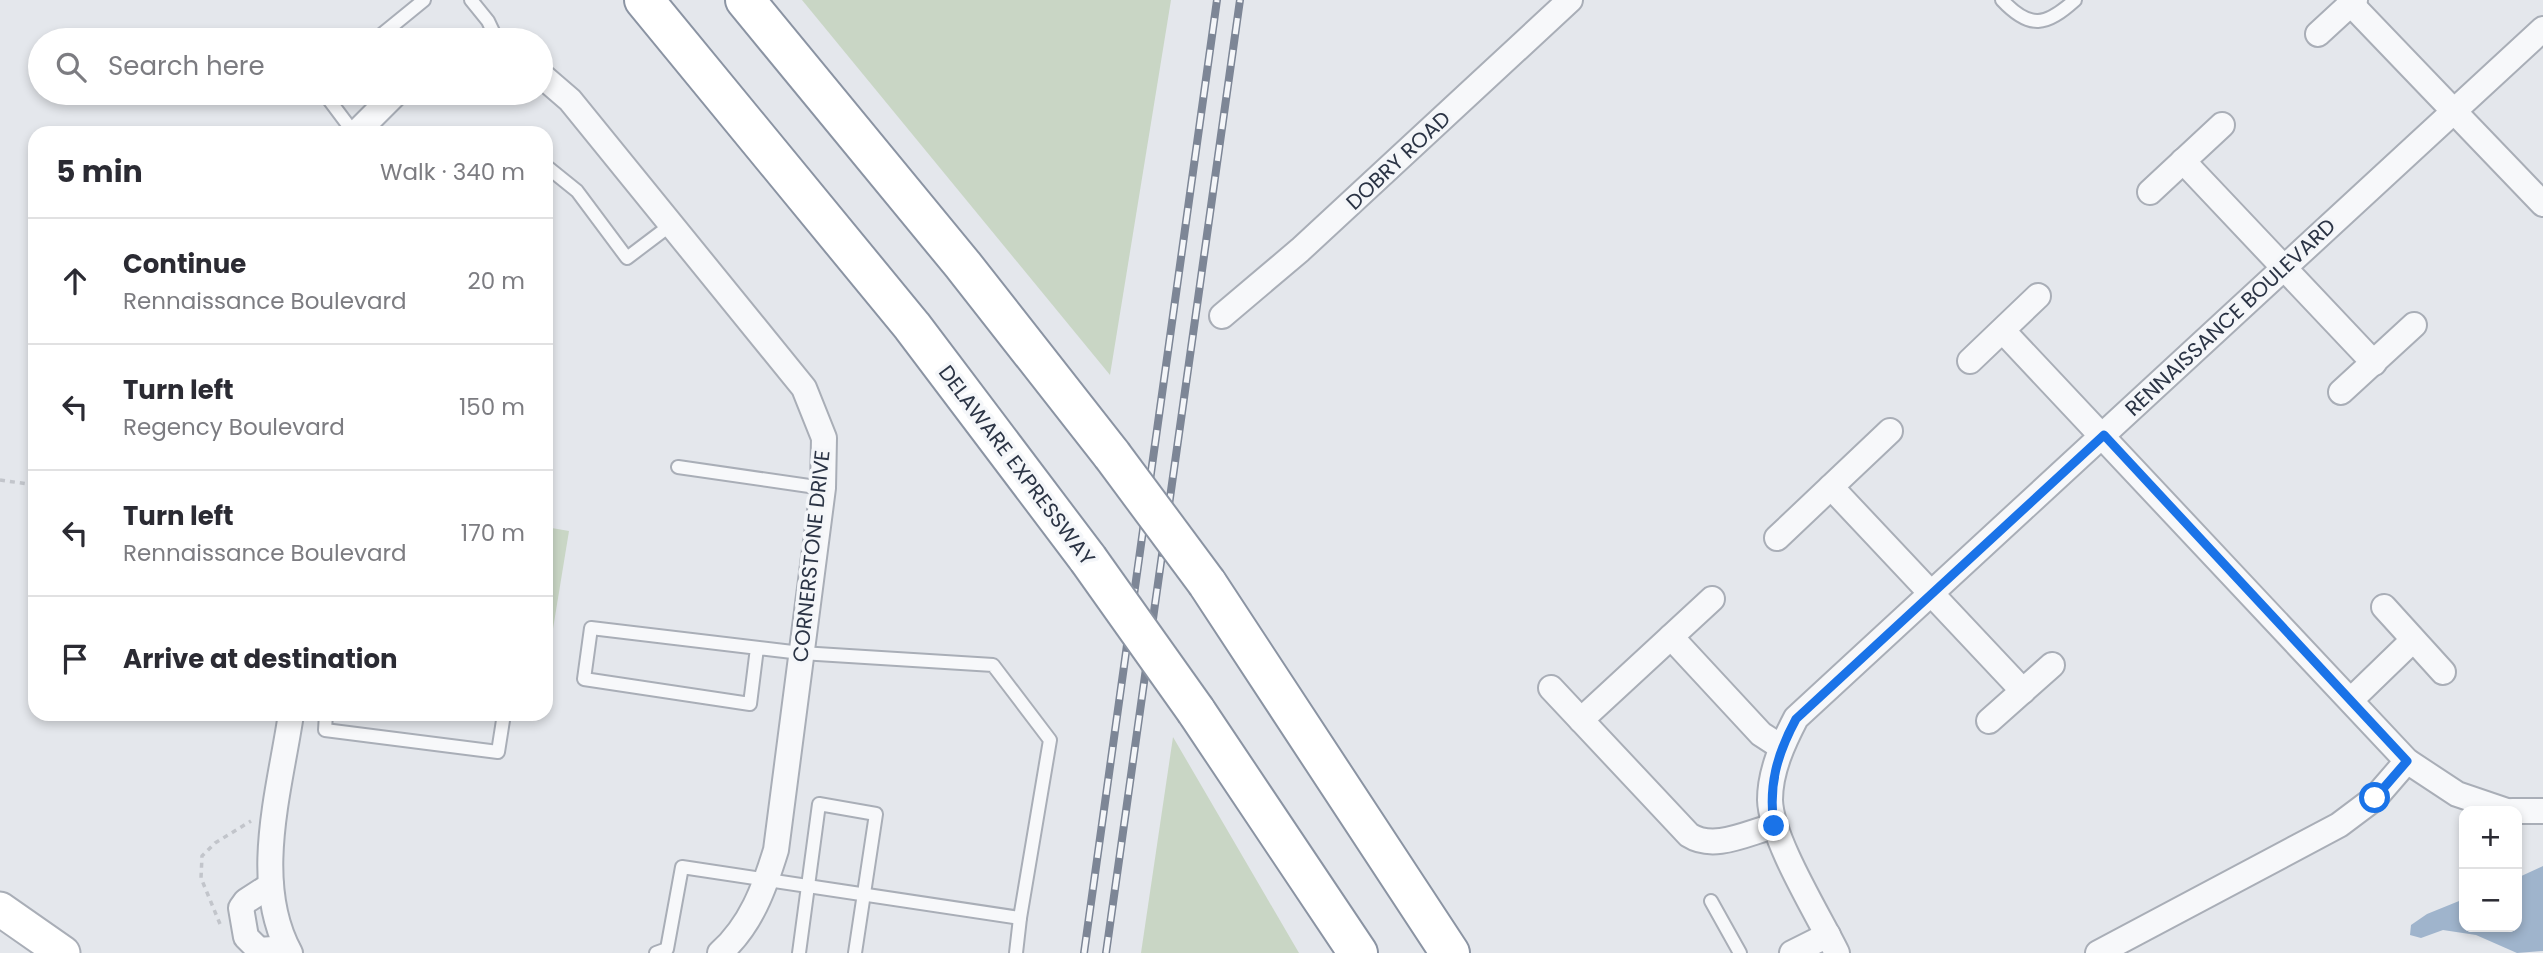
<!DOCTYPE html>
<html lang="en">
<head>
<meta charset="utf-8">
<style>
  :root { --surface:#fff; --page:#f7f7f7; --text:#2b2b33; --muted:#7c7c81; --line:#e1e1e2 }
  body { margin:0; font-family:Poppins,sans-serif; background:var(--page); color:var(--text) }
  .controls { position:absolute; right:21px; bottom:21px; display:grid; overflow:hidden; border-radius:14px; box-shadow:0 4px 10px #0003 }
  .controls button { width:63px; height:63px; display:grid; place-items:center; padding:0; border:0; border-bottom:2px solid var(--line); background:var(--surface); color:var(--text); font:35px sans-serif }
  .stop { position:absolute; width:21px; height:21px; margin:-16px; border:5px solid #1a73e8; border-radius:50%; background:#fff }
  .stop.end { background:#1a73e8; border-color:#fff; box-shadow:0 2px 7px #0008 }
  .list { margin:0; padding:0; list-style:none }
  h2 { display:flex; justify-content:space-between; align-items:center; height:91px; margin:0; padding:0 28px; font-size:30px }
  h2 small { font-size:23px; font-weight:400; color:var(--muted) }
  .list li { display:grid; grid-template-columns:46px 1fr auto; gap:21px; align-items:center; box-sizing:border-box; height:126px; padding:0 28px; border-top:2px solid var(--line) }
  .list b { display:block; font-size:26px; white-space:nowrap }
  .list p { margin:0; font-size:23px; white-space:nowrap; color:var(--muted) }
  .list em { font-size:23px; font-style:normal; color:var(--muted) }
  .icon { flex:none; width:38px; height:38px; fill:none; stroke:currentColor; stroke-width:2; stroke-linecap:round; stroke-linejoin:round }
  .map { position:relative; flex:none; width:2543px; height:953px; overflow:hidden }
  .search { position:absolute; background:var(--surface); box-shadow:0 4px 10px #0003; left:28px; top:28px; width:525px; height:77px; display:flex; align-items:center; gap:18px; box-sizing:border-box; padding:0 24px; border-radius:38px; color:var(--muted); font-size:26px }
  .panel { position:absolute; background:var(--surface); box-shadow:0 4px 10px #0003; left:28px; top:126px; width:525px; height:595px; border-radius:21px }
  .map>svg:first-child { display:block }
</style>
</head>
<body>
<div class="map">
<svg width="2543" height="953" viewBox="0 0 2543 953">
  <rect width="100%" height="100%" fill="#e4e7ec"/>
  <!-- green -->
  <g fill="#c9d6c5">
    <polygon points="802,0 1171,0 1110,375"/>
    <polygon points="546,527 569,531 551,641 546,640"/>
    <polygon points="1173,737 1299,953 1141,953"/>
  </g>
  <!-- water -->
  <polygon fill="#9fb4cc" points="2543,866 2543,951 2517,953 2476,935 2443,930 2421,938 2410,935 2411,925 2427,914 2464,899 2464,927 2517,927 2517,878"/>
  <g fill="none" stroke-linecap="round" stroke-linejoin="round">
    <defs>
      <g id="lane">
        <polyline points="471,0 488,21 497,40"/>
        <path d="M 2002,0 C 2030,30 2046,26 2075,0"/>
        <polyline points="375,40 424,0"/>
        <polyline points="324,93 354,133"/>
        <polyline points="546,166 577,191 627,258 672,224"/>
        <polyline points="678,467 823,488"/>
        <polyline points="326,714 325,730 498,752 504,714"/>
        <polyline points="1711,901 1740,953"/>
        <polyline points="656,953 667,949 682,867 1020,918 1050,740 993,665 801,653 591,628 584,679 750,704 757,648"/>
        <polyline points="799,953 819,804 876,814 855,953"/>
        <polyline points="1016,953 1020,918"/>
      </g>
      <g id="street">
        <polyline points="2351,4 2543,204"/>
        <polyline points="2318,34 2355,0"/>
        <path d="M 541,75 L 570,100 L 804,388 L 824,438 L 823,488 L 776,850 C 764,889 751,925 720,953"/>
        <polyline points="356,133 396,93"/>
        <polyline points="2183,161 2374,363"/>
        <polyline points="2150,192 2222,125"/>
        <polyline points="1222,316 1300,250 1570,0"/>
        <polyline points="2003,331 2407,761 2457,794 2507,811"/>
        <polyline points="1970,361 2038,296"/>
        <polyline points="2341,392 2414,325"/>
        <polyline points="1831,487 2023,691"/>
        <polyline points="1777,538 1890,431"/>
        <polyline points="2384,607 2443,672"/>
        <polyline points="1671,637 1761,734 1781,747"/>
        <path d="M 1551,688 L 1689,835 C 1714,851 1747,833 1774,826"/>
        <polyline points="2351,700 2413,640"/>
        <polyline points="1581,720 1712,599"/>
        <polyline points="1989,721 2052,665"/>
        <polyline points="2512,811 2543,811"/>
        <polyline points="271,885 246,901 241,908 246,937 259,950 287,948"/>
        <path d="M 290,953 C 251,882 280,789 291,714"/>
        <polyline points="1792,953 1828,935"/>
        <path d="M 1837,953 C 1819,916 1771,839 1770,800 C 1770,771 1783,743 1796,718 L 2543,29"/>
        <polyline points="2098,953 2339,825 2375,798 2407,761"/>
      </g>
      <polyline id="secondary" points="0,909 63,953"/>
      <g id="highway">
        <polyline points="644,0 912,326 1088,559"/>
        <polyline points="745,0 963,265 1112,455"/>
        <polyline points="1207,583 1450,953"/>
        <polyline points="1196,711 1358,953"/>
      </g>
    </defs>
    <!-- lane casing -->
    <use href="#lane" stroke="#a9aeb7" stroke-width="16"/>
    <!-- street casing -->
    <use href="#street" stroke="#a9aeb7" stroke-width="28"/>
    <!-- secondary casing -->
    <use href="#secondary" stroke="#a9aeb7" stroke-width="37"/>
    <!-- highway casing -->
    <use href="#highway" stroke="#8b94a3" stroke-width="42"/>
    <!-- path -->
    <g stroke="#c2c5cb" stroke-width="3.5" stroke-dasharray="5 5" stroke-linecap="butt">
      <polyline points="0,480 35,485"/>
      <polyline points="220,924 201,878 202,856 215,843 251,821"/>
    </g>
    <!-- lane -->
    <use href="#lane" stroke="#f7f8fa" stroke-width="12"/>
    <!-- street -->
    <use href="#street" stroke="#f7f8fa" stroke-width="24"/>
    <!-- secondary -->
    <use href="#secondary" stroke="#fff" stroke-width="33"/>
    <!-- highway -->
    <use href="#highway" stroke="#fff" stroke-width="38"/>
    <defs>
      <g id="rail">
        <polyline points="1084,953 1217,0"/>
        <polyline points="1106,953 1240,0"/>
      </g>
    </defs>
    <!-- rail casing -->
    <use href="#rail" stroke="#7d8696" stroke-width="8"/>
    <!-- rail -->
    <use href="#rail" stroke="#f4f6f9" stroke-width="5" stroke-dasharray="16" stroke-linecap="butt"/>
    <defs>
      <g id="highway-bridge">
        <polyline points="1112,455 1207,583"/>
        <polyline points="1088,559 1196,711"/>
      </g>
    </defs>
    <!-- highway-bridge casing -->
    <use href="#highway-bridge" stroke="#8b94a3" stroke-width="42" stroke-linecap="butt"/>
    <!-- highway-bridge -->
    <use href="#highway-bridge" stroke="#fff" stroke-width="38"/>
  </g>
  <g fill="none" stroke-linecap="round" stroke-linejoin="round">
    <!-- route -->
    <path stroke="#1a73e8" stroke-width="9" d="M 1774,826 C 1768,786 1777,754 1796,719 L 2104,435 L 2407,761 L 2375,798"/>
  </g>
  <g text-anchor="middle" dominant-baseline="central" stroke-width="7" stroke-linejoin="round" paint-order="stroke">
    <!-- street labels -->
    <g font-size="21" fill="#2b3445" stroke="#f4f6f9">
      <text transform="translate(1398 160) rotate(-43)">DOBRY ROAD</text>
      <text transform="translate(2230 317) rotate(-43)">RENNAISSANCE BOULEVARD</text>
      <text transform="translate(1017 465) rotate(53)">DELAWARE EXPRESSWAY</text>
      <text transform="translate(811 556) rotate(-84)">CORNERSTONE DRIVE</text>
    </g>
  </g>
</svg>
<div class="controls">
<button>+</button>
<button>−</button>
</div>
<div class="stop" style="left:2375px;top:798px"></div>
<div class="stop end" style="left:1774px;top:826px"></div>
<div class="search"><svg class="icon" aria-label="search" viewBox="0 0 24 24"><circle cx="10" cy="10" r="6"/><path d="M15 15l6 6"/></svg>Search here</div>
<section class="panel">
<h2>5 min<small>Walk · 340 m</small></h2>
<ul class="list">
<li><svg class="icon" aria-label="ahead" viewBox="0 0 24 24"><path d="M12 20V5M6 11l6-6 6 6"/></svg><div><b>Continue</b><p>Rennaissance Boulevard</p></div><em>20 m</em></li>
<li><svg class="icon" aria-label="left" viewBox="0 0 24 24"><path d="M17 20v-9H6M10 6l-5 5 5 5"/></svg><div><b>Turn left</b><p>Regency Boulevard</p></div><em>150 m</em></li>
<li><svg class="icon" aria-label="left" viewBox="0 0 24 24"><path d="M17 20v-9H6M10 6l-5 5 5 5"/></svg><div><b>Turn left</b><p>Rennaissance Boulevard</p></div><em>170 m</em></li>
<li><svg class="icon" aria-label="arrive" viewBox="0 0 24 24"><path d="M6 21V4h12l-3 4 3 4H6"/></svg><div><b>Arrive at destination</b></div></li>
</ul>
</section>
</div>
</body>
</html>
